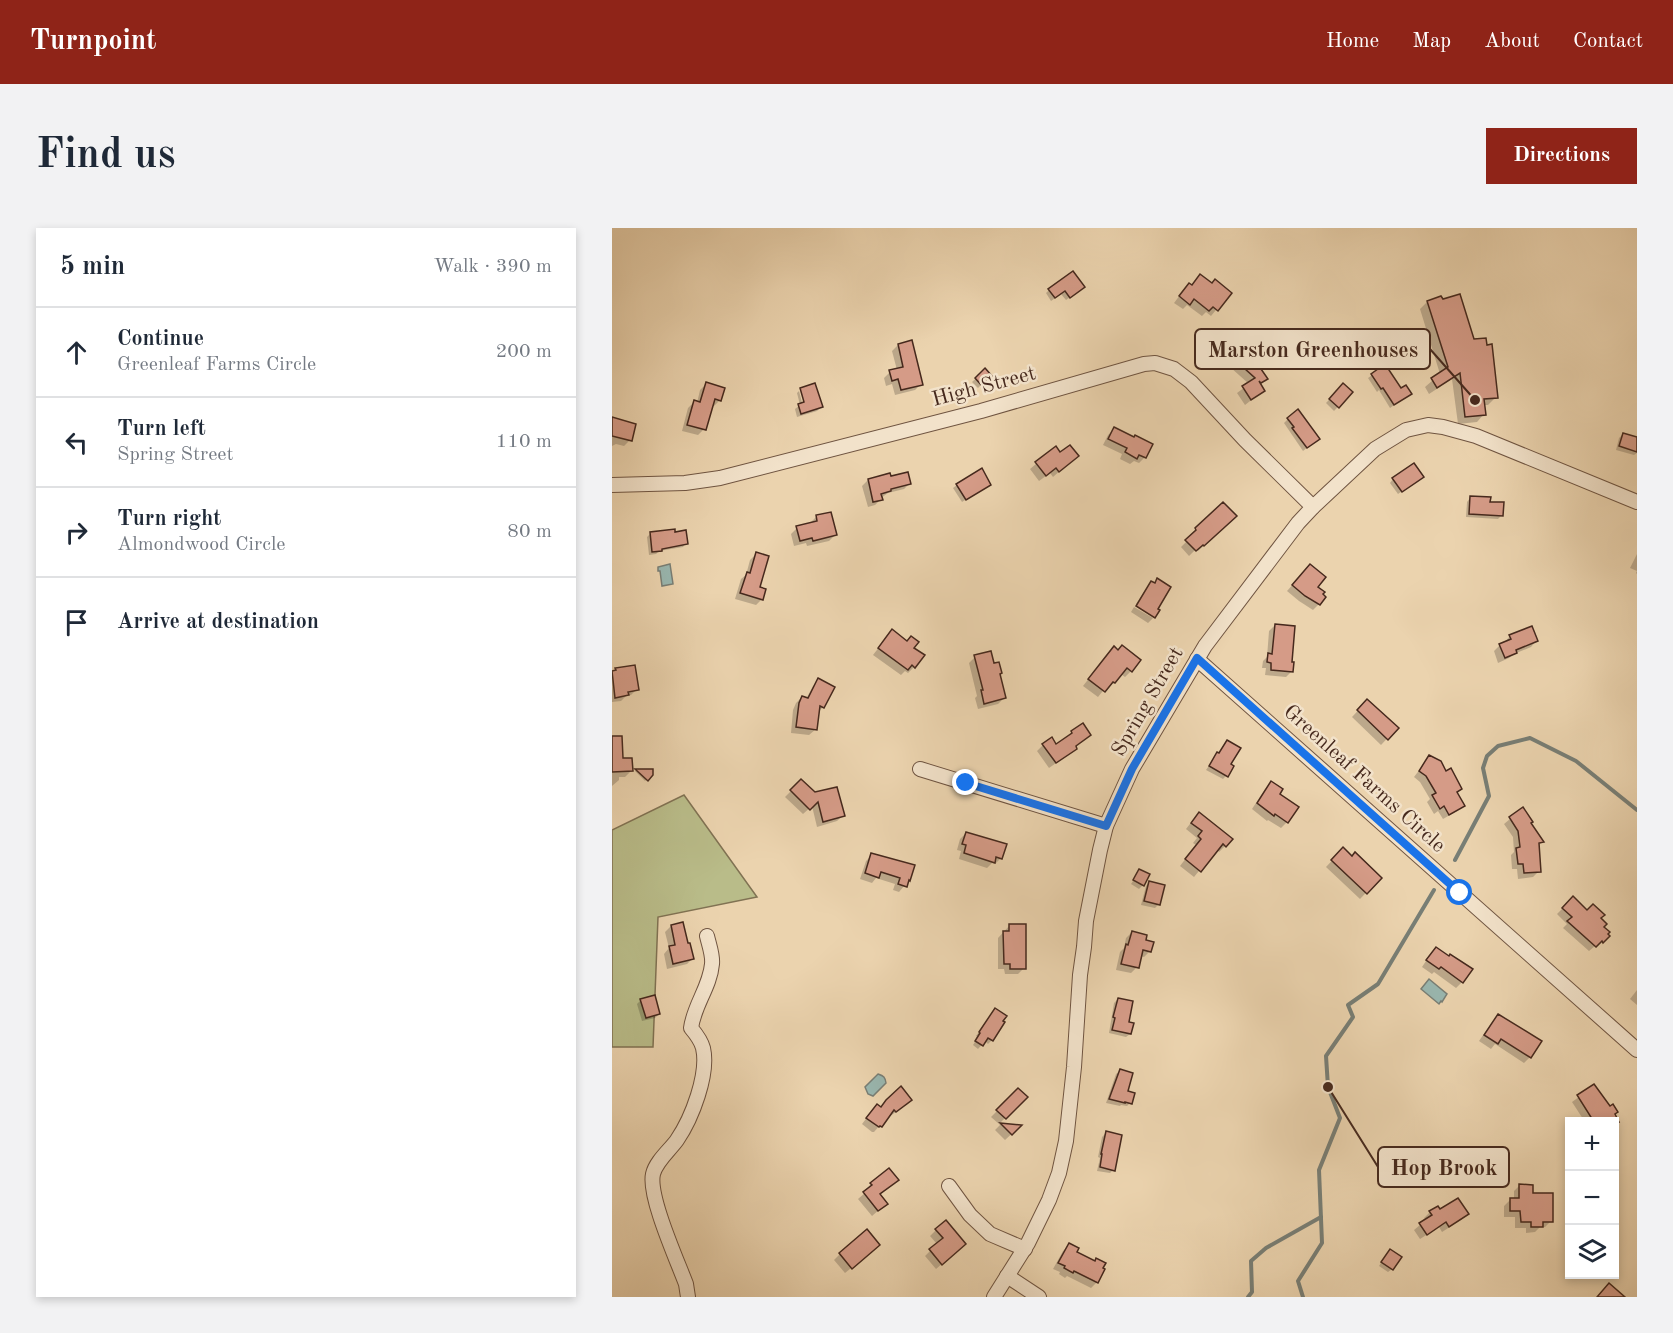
<!DOCTYPE html>
<html lang="en">
<head>
<meta charset="utf-8">
<style>
  :root { --surface:#fff; --page:#f2f2f3; --text:#1f2937; --muted:#747a83; --line:#e0e1e3; --accent:#8f2418 }
  body { margin:0; font-family:"Old Standard TT",serif; background:var(--page); color:var(--text) }
  .controls { position:absolute; right:18px; bottom:18px; display:grid; overflow:hidden; border-radius:0px; box-shadow:0 3px 9px #0003 }
  .controls button { width:54px; height:54px; display:grid; place-items:center; padding:0; border:0; border-bottom:2px solid var(--line); background:var(--surface); color:var(--text); font:30px sans-serif }
  .stop { position:absolute; width:18px; height:18px; margin:-14px; border:4px solid #1a73e8; border-radius:50%; background:#fff }
  .stop.end { background:#1a73e8; border-color:#fff; box-shadow:0 2px 6px #0008 }
  .list { margin:0; padding:0; list-style:none }
  h2 { display:flex; justify-content:space-between; align-items:center; height:78px; margin:0; padding:0 24px; font-size:26px }
  h2 small { font-size:20px; font-weight:400; color:var(--muted) }
  .list li { display:grid; grid-template-columns:39px 1fr auto; gap:18px; align-items:center; box-sizing:border-box; height:90px; padding:0 24px; border-top:2px solid var(--line) }
  .list b { display:block; font-size:22px; white-space:nowrap }
  .list p { margin:0; font-size:20px; white-space:nowrap; color:var(--muted) }
  .list em { font-size:20px; font-style:normal; color:var(--muted) }
  .icon { flex:none; width:33px; height:33px; fill:none; stroke:currentColor; stroke-width:2; stroke-linecap:round; stroke-linejoin:round }
  .map { position:relative; flex:none; width:1025px; height:1069px; overflow:hidden; border-radius:0px }
  header { display:flex; align-items:center; gap:36px; box-sizing:border-box; height:84px; padding:0 30px; background:var(--accent); color:#fff }
  header strong { font-size:28px }
  nav { display:flex; gap:33px; margin-inline-start:auto; font-size:21px }
  .intro { display:flex; align-items:center; justify-content:space-between; box-sizing:border-box; height:144px; padding:0 36px }
  h1 { margin:0; font-size:42px }
  .button { padding:15px 27px; border-radius:0px; background:var(--accent); color:#fff; font-size:21px; font-weight:700 }
  main { display:flex; gap:36px; padding:0 36px }
  aside { flex:1; background:var(--surface); border-radius:0px; box-shadow:0 3px 9px #0003 }
  .map>svg:first-child { display:block }
</style>
</head>
<body>
<header>
<strong>Turnpoint</strong>
<nav><a>Home</a><a>Map</a><a>About</a><a>Contact</a></nav>
</header>
<div class="intro"><h1>Find us</h1><a class="button">Directions</a></div>
<main>
<aside>
<h2>5 min<small>Walk · 390 m</small></h2>
<ul class="list">
<li><svg class="icon" aria-label="ahead" viewBox="0 0 24 24"><path d="M12 20V5M6 11l6-6 6 6"/></svg><div><b>Continue</b><p>Greenleaf Farms Circle</p></div><em>200 m</em></li>
<li><svg class="icon" aria-label="left" viewBox="0 0 24 24"><path d="M17 20v-9H6M10 6l-5 5 5 5"/></svg><div><b>Turn left</b><p>Spring Street</p></div><em>110 m</em></li>
<li><svg class="icon" aria-label="right" viewBox="0 0 24 24"><path d="M7 20v-9h11M14 6l5 5-5 5"/></svg><div><b>Turn right</b><p>Almondwood Circle</p></div><em>80 m</em></li>
<li><svg class="icon" aria-label="arrive" viewBox="0 0 24 24"><path d="M6 21V4h12l-3 4 3 4H6"/></svg><div><b>Arrive at destination</b></div></li>
</ul>
</aside>
<div class="map">
<svg width="1025" height="1069" viewBox="0 0 1025 1069">
  <rect width="100%" height="100%" fill="#ebd3ae"/>
  <filter id="stains"><feTurbulence type="fractalNoise" baseFrequency=".00333" numOctaves="4"/><feColorMatrix values="0 0 0 0 .2 0 0 0 0 .09 0 0 0 0 .02 0 0 0 .5 -.17"/></filter>
  <radialGradient id="worn" r=".72"><stop offset=".6" stop-color="#630" stop-opacity="0"/><stop offset="1" stop-color="#630" stop-opacity=".3"/></radialGradient>
  <!-- green -->
  <polygon fill="#b9bc89" stroke="#807253" stroke-width="1.5" points="72,567 145,669 46,689 41,819 0,819 0,602"/>
  <!-- water -->
  <g fill="#99b7b0" stroke="#787e75" stroke-width="1.5">
    <polygon points="58,336 61,356 50,358 48,343 46,343 46,339"/>
    <polygon points="817,751 835,766 830,774 829,773 827,776 809,761"/>
    <path d="M 266,846 C 272,848 273,849 274,855 L 261,868 L 256,866 L 253,859 Z"/>
  </g>
  <!-- shadow -->
  <g fill="#0003">
    <polygon points="599,56 618,65 599,88 594,84 590,88 575,77 571,81 562,75 571,63 579,58"/>
    <polygon points="437,62 467,63 454,72 449,66 439,73 434,65"/>
    <polygon points="830,73 861,112 884,169 876,177 871,177 872,186 865,194 846,196 840,151 817,166 813,159 828,146 808,81 815,74"/>
    <polygon points="286,117 309,156 303,162 283,167 280,156 274,158 272,150 278,144 285,142 280,123"/>
    <polygon points="627,130 654,151 647,157 651,163 633,177 625,165 637,156 618,139"/>
    <polygon points="773,138 788,162 798,166 778,180 767,162 765,164 756,150"/>
    <polygon points="373,142 378,148 366,160 360,154"/>
    <polygon points="94,156 108,172 102,178 99,177 92,201 86,207 70,203 76,180 82,174 85,175 88,162"/>
    <polygon points="202,157 209,179 205,183 185,189 183,181 188,177 185,165 187,163 192,182 195,181 190,161 188,161"/>
    <polygon points="731,157 739,165 722,183 714,175"/>
    <polygon points="0,191 18,212 12,218 4,216 0,218"/>
    <polygon points="676,191 702,214 691,223 672,195"/>
    <polygon points="502,201 533,229 527,235 522,233 518,236 508,231 510,226 491,217 496,207"/>
    <polygon points="1011,206 1025,211 1025,225 1022,227 1004,222 1007,210"/>
    <polygon points="443,220 448,226 465,228 441,249 438,245 427,253 418,241"/>
    <polygon points="278,250 298,255 292,261 276,265 269,270 269,271 263,277 256,279 250,258 256,252"/>
    <polygon points="781,251 806,252 786,266 778,255"/>
    <polygon points="378,256 350,274 341,260 345,257"/>
    <polygon points="858,270 877,275 890,287 886,291 854,289 855,274"/>
    <polygon points="611,276 623,288 586,323 584,321 577,328 569,319 579,309 578,307"/>
    <polygon points="204,289 223,307 217,313 195,318 194,315 182,318 179,306 185,300 198,295"/>
    <polygon points="38,306 74,315 71,319 47,323 44,326 37,327 35,309"/>
    <polygon points="144,326 146,360 150,371 144,377 123,371 129,351 134,347 138,332"/>
    <polygon points="1025,326 1025,346 1024,345 1025,343 1018,340"/>
    <polygon points="692,344 704,359 707,376 701,382 687,373 675,363"/>
    <polygon points="546,352 542,389 536,395 519,384 522,379 541,390 541,386 524,376 534,361 540,355 542,356"/>
    <polygon points="663,397 678,435 680,443 674,449 653,447 654,440 650,440 651,433 655,429 657,403"/>
    <polygon points="898,408 924,413 919,419 902,426 897,430 886,435 882,423 888,417 892,415"/>
    <polygon points="275,409 300,420 302,439 296,445 293,443 289,447 261,427"/>
    <polygon points="496,426 519,443 513,449 509,446 502,454 496,460 494,459 486,469 471,458"/>
    <polygon points="363,429 386,447 392,470 386,476 366,481 363,470 365,468 357,435"/>
    <polygon points="4,442 25,461 19,467 14,468 9,473 0,474 0,444"/>
    <polygon points="207,452 211,479 206,484 204,501 197,507 179,505 181,482 184,475 190,469 194,471 201,458"/>
    <polygon points="755,473 785,500 769,517 740,489"/>
    <polygon points="460,504 478,507 462,519 463,520 457,526 437,540 425,523 431,517 444,518"/>
    <polygon points="0,509 9,532 19,543 13,549 7,549 7,552 0,558"/>
    <polygon points="605,526 617,537 614,548 611,551 594,542"/>
    <polygon points="818,528 844,565 851,577 845,583 831,591 826,583 822,586 815,574 818,571 808,554 802,549"/>
    <polygon points="23,543 39,543 39,547 33,553"/>
    <polygon points="189,553 231,587 225,593 205,599 200,578 191,586 173,569"/>
    <polygon points="659,555 675,594 669,600 656,592 655,593 640,581 653,561"/>
    <polygon points="910,581 917,595 930,614 926,618 927,643 921,649 906,651 905,641 900,641 899,627 902,624 901,609 892,596"/>
    <polygon points="581,592 613,618 607,624 605,621 582,649 568,638 584,617 581,615 585,610 574,601"/>
    <polygon points="354,605 389,630 383,636 380,635 375,640 347,631 349,623 345,622 348,611"/>
    <polygon points="731,621 768,650 748,671 714,639"/>
    <polygon points="260,627 297,652 287,664 281,662 283,656 264,650 260,655 248,651 254,633"/>
    <polygon points="528,643 531,657 527,661 519,656"/>
    <polygon points="537,654 547,676 543,680 529,677 534,658"/>
    <polygon points="961,670 975,684 987,690 990,699 996,708 984,720 983,718 977,723 951,700 955,696 945,686"/>
    <polygon points="398,697 412,740 406,746 393,746 392,741 386,741 386,710"/>
    <polygon points="59,698 75,717 81,730 75,736 55,741 52,726 57,720 53,704"/>
    <polygon points="520,704 532,713 538,723 532,729 528,728 525,739 519,745 504,742 508,724 512,720 514,710"/>
    <polygon points="818,727 850,754 844,760 822,744 820,746 810,739"/>
    <polygon points="1025,762 1025,777 1018,771"/>
    <polygon points="506,771 518,806 514,809 497,805 502,775"/>
    <polygon points="29,772 47,786 43,790 30,793 25,776"/>
    <polygon points="383,781 380,812 376,816 373,813 366,821 361,817 366,809 364,808"/>
    <polygon points="886,788 928,814 918,829 912,835 883,816 879,821 867,813 880,794"/>
    <polygon points="508,843 518,875 515,878 509,877 508,878 494,875 504,846"/>
    <polygon points="982,858 1001,887 1002,894 973,894 960,874"/>
    <polygon points="406,862 414,869 387,896 379,889"/>
    <polygon points="275,873 292,878 277,889 276,888 262,904 260,904 250,896 259,884 268,880"/>
    <polygon points="387,896 407,899 393,912 383,902 388,897"/>
    <polygon points="494,905 501,942 498,945 485,943 488,930 486,929 490,909"/>
    <polygon points="277,942 279,958 267,967 268,981 260,988 246,971 254,964 253,962 259,956"/>
    <polygon points="908,957 919,967 939,993 933,999 928,999 923,1004 914,1005 914,1000 903,1000 903,989 892,989 892,978 898,972 902,972 902,963"/>
    <polygon points="828,983 855,986 849,992 830,1004 827,999 808,1011 802,1002 814,992 812,990 818,984"/>
    <polygon points="324,1002 346,1022 324,1041 313,1028 325,1016 318,1008"/>
    <polygon points="457,1017 485,1054 479,1060 455,1048 453,1050 447,1046 448,1044 441,1041 451,1023"/>
    <polygon points="260,1023 233,1045 222,1032 228,1026"/>
    <polygon points="774,1027 780,1041 776,1044 767,1038"/>
  </g>
  <g fill="none" stroke-linecap="round" stroke-linejoin="round">
    <!-- stream -->
    <g stroke="#787e75" stroke-width="4">
      <polyline points="843,632 877,568 871,540 875,528 886,518 918,510 964,533 1025,582"/>
      <polyline points="636,1069 640,1064 639,1033 654,1020 709,989"/>
      <polyline points="691,1069 686,1053 710,1015 707,942 728,890 716,859 714,828 741,789 736,777 766,756 822,662"/>
    </g>
  </g>
  <!-- building -->
  <g fill="#d59b87" stroke="#46291d" stroke-width="1.5">
    <polygon points="461,43 473,59 458,70 453,63 443,70 436,61"/>
    <polygon points="588,46 600,55 603,51 620,65 606,83 601,79 597,83 582,71 578,77 567,68 577,55 580,57"/>
    <polygon points="848,66 862,111 874,110 875,117 880,116 886,170 872,171 874,187 853,189 848,145 825,160 819,150 836,139 815,73 829,68 831,71"/>
    <polygon points="300,112 311,157 289,162 286,151 280,153 277,142 291,139 286,116"/>
    <polygon points="632,122 643,130 642,131 656,151 649,155 647,153 653,163 639,172 630,158 643,150 623,132"/>
    <polygon points="773,136 789,160 794,157 800,166 782,177 771,160 769,161 759,146"/>
    <polygon points="373,140 380,148 370,158 363,150"/>
    <polygon points="94,154 113,160 109,173 103,171 94,202 75,197 82,172 88,174"/>
    <polygon points="203,155 211,179 189,186 186,176 192,174 188,160"/>
    <polygon points="731,155 741,164 727,180 717,171"/>
    <polygon points="686,181 708,211 695,220 680,200 682,199 675,190"/>
    <polygon points="0,189 24,196 20,213 0,208"/>
    <polygon points="502,199 522,209 523,207 541,216 534,230 527,227 525,231 513,224 515,220 496,211"/>
    <polygon points="1011,205 1025,209 1025,224 1007,218"/>
    <polygon points="458,217 467,228 447,244 444,240 434,248 423,234 444,218 448,224"/>
    <polygon points="802,235 812,249 790,264 780,250"/>
    <polygon points="370,240 379,257 354,272 344,256"/>
    <polygon points="296,244 299,256 279,261 279,263 269,266 271,272 261,274 256,251 278,245 279,248"/>
    <polygon points="858,268 879,269 878,274 892,274 891,288 857,286"/>
    <polygon points="611,274 625,288 592,318 591,317 584,323 573,312 584,302 583,300"/>
    <polygon points="219,284 225,307 201,313 200,310 188,313 184,298 205,293 204,287"/>
    <polygon points="63,301 63,304 74,302 76,316 50,321 50,323 40,324 38,304"/>
    <polygon points="144,324 157,328 148,359 154,361 151,372 128,365 135,344 138,345"/>
    <polygon points="698,336 714,349 706,359 713,364 711,366 714,369 708,377 693,368 680,357"/>
    <polygon points="545,350 559,359 546,381 548,382 543,390 524,378 539,353 543,355"/>
    <polygon points="663,396 683,398 680,434 682,434 681,444 659,442 659,435 655,434 656,425 660,426"/>
    <polygon points="920,398 926,413 904,422 905,425 893,430 887,416 899,411 897,407"/>
    <polygon points="280,401 295,413 299,408 307,414 302,420 313,427 303,440 300,437 296,442 266,420"/>
    <polygon points="510,417 529,432 520,444 515,440 503,455 501,454 493,464 476,451 502,418 506,422"/>
    <polygon points="379,423 382,435 387,434 390,445 388,446 394,470 372,476 369,462 371,462 362,427"/>
    <polygon points="23,437 27,462 16,464 17,467 3,470 0,443 4,442 3,440"/>
    <polygon points="206,450 223,459 212,480 208,478 205,502 184,499 187,475 190,468 196,470"/>
    <polygon points="755,471 787,500 776,512 745,482"/>
    <polygon points="471,495 479,507 464,518 465,521 444,535 430,516 440,509 444,516 460,505 459,503"/>
    <polygon points="0,508 10,508 11,530 20,530 21,543 0,544"/>
    <polygon points="615,512 629,520 619,536 622,538 616,549 597,538 605,524 607,525"/>
    <polygon points="817,527 829,533 834,543 839,540 850,561 845,564 853,578 837,587 832,578 828,581 820,567 824,565 814,548 807,543"/>
    <polygon points="23,541 41,541 41,547 36,553"/>
    <polygon points="189,551 203,564 225,559 233,588 211,594 206,574 198,582 178,562"/>
    <polygon points="659,553 671,561 668,566 687,579 676,595 663,586 662,588 645,575"/>
    <polygon points="911,579 921,594 919,595 932,614 927,615 929,644 912,645 911,636 906,636 904,620 908,619 906,603 897,589"/>
    <polygon points="587,584 621,611 614,619 611,616 589,644 573,631 589,611 586,608 590,603 579,595"/>
    <polygon points="354,604 395,616 390,631 384,629 383,635 352,625 354,617 350,616"/>
    <polygon points="731,619 740,628 743,624 770,650 755,666 719,632"/>
    <polygon points="259,625 303,637 298,653 297,652 295,659 286,656 288,650 269,644 267,650 253,645"/>
    <polygon points="527,641 538,646 532,658 521,652"/>
    <polygon points="537,653 553,657 548,677 532,673"/>
    <polygon points="961,668 975,682 981,676 993,687 989,690 995,696 992,699 998,704 996,706 998,708 991,715 990,713 984,719 955,693 960,689 950,680"/>
    <polygon points="71,694 76,715 78,715 82,731 61,736 57,718 63,717 59,697"/>
    <polygon points="397,696 414,696 414,741 398,741 398,736 392,736 391,703 397,703"/>
    <polygon points="520,703 535,707 534,712 542,714 539,724 531,722 527,740 509,736 514,716 516,717"/>
    <polygon points="824,719 837,728 838,726 861,741 851,755 829,739 827,741 814,732"/>
    <polygon points="43,767 48,786 34,790 28,771"/>
    <polygon points="506,770 521,773 517,794 522,795 519,806 500,802 503,790 501,789"/>
    <polygon points="383,780 395,788 391,793 393,794 381,813 376,810 371,818 363,813 368,805 367,804"/>
    <polygon points="886,786 930,813 919,830 889,811 886,816 872,807"/>
    <polygon points="508,841 521,845 516,863 523,865 520,876 513,874 513,875 497,871"/>
    <polygon points="982,856 998,878 1001,876 1006,884 1003,886 1007,894 982,894 965,867"/>
    <polygon points="289,858 300,872 284,884 282,882 270,899 268,898 267,899 254,890 265,876 269,879 274,872"/>
    <polygon points="406,860 416,869 394,891 384,882"/>
    <polygon points="388,895 410,897 400,907"/>
    <polygon points="494,903 510,907 503,943 488,939 490,926 489,926"/>
    <polygon points="277,940 287,952 268,966 276,976 266,983 251,964 260,957 258,955"/>
    <polygon points="907,956 921,957 921,965 941,965 941,994 931,994 931,999 919,999 919,994 909,994 908,983 898,983 898,970 907,970"/>
    <polygon points="846,970 857,986 837,999 834,994 815,1007 807,995 820,987 817,983 826,978 828,981"/>
    <polygon points="334,992 354,1016 330,1037 317,1021 331,1010 323,1001"/>
    <polygon points="255,1001 268,1017 240,1041 227,1025"/>
    <polygon points="457,1015 467,1020 465,1024 483,1033 484,1030 494,1035 491,1040 493,1041 486,1055 462,1043 461,1045 452,1040 453,1038 446,1035"/>
    <polygon points="778,1021 790,1029 781,1042 769,1034"/>
    <polygon points="997,1055 1013,1069 985,1069"/>
  </g>
  <g fill="none" stroke-linecap="round" stroke-linejoin="round">
    <defs>
      <g id="minor">
        <polyline points="0,257 73,255 108,250 369,183 532,136 543,135 562,141 579,154 633,212 701,279"/>
        <polyline points="585,431 1025,822"/>
        <polyline points="308,541 494,598"/>
        <polyline points="337,958 358,987 378,1006 413,1021"/>
        <polyline points="395,1048 427,1069"/>
        <path d="M 76,1069 L 74,1056 C 65,1032 36,968 41,946 C 44,933 58,922 65,912 C 80,890 97,846 91,820 C 89,812 84,806 79,800 C 82,777 98,759 100,736 C 101,727 97,717 95,708"/>
        <polyline points="382,1069 416,1015 437,972 447,945 454,913 462,839 468,747 472,719 474,693 488,622 494,598 520,541 593,418 686,295 701,279 763,221 794,202 816,197 831,199 864,208 1025,274"/>
      </g>
    </defs>
    <!-- minor casing -->
    <use href="#minor" stroke="#6f5441" stroke-width="16"/>
    <!-- minor -->
    <use href="#minor" stroke="#f2e2ca" stroke-width="14"/>
  </g>
  <g fill="none" stroke-linecap="round" stroke-linejoin="round">
    <!-- route -->
    <polyline stroke="#1a73e8" stroke-width="8" points="354,555 494,598 520,541 585,430 848,665"/>
  </g>
  <g text-anchor="middle" dominant-baseline="central" stroke-width="5" stroke-linejoin="round" paint-order="stroke">
    <!-- street labels -->
    <g font-size="21" fill="#46291d" stroke="#f2e2ca">
      <text transform="translate(372 159) rotate(-15)">High Street</text>
      <text transform="translate(536 474) rotate(-60)">Spring Street</text>
      <text transform="translate(752 551) rotate(42)">Greenleaf Farms Circle</text>
    </g>
  </g>
  <!-- callouts -->
  <path fill="none" stroke="#46291d" stroke-width="2" d="M863 172L818 121M716 859L766 939"/>
  <g fill="#46291d" stroke="#f2e2ca" stroke-width="2">
    <circle cx="863" cy="172" r="6"/>
    <circle cx="716" cy="859" r="6"/>
  </g>
  <g fill="#f2e2ca" stroke="#46291d" stroke-width="2">
    <rect x="583" y="101" width="235" height="40" rx="6"/>
    <rect x="766" y="919" width="131" height="40" rx="6"/>
  </g>
  <g font-size="22" text-anchor="middle" font-weight="bold" fill="#46291d">
    <text x="701" y="129">Marston Greenhouses</text>
    <text x="832" y="947">Hop Brook</text>
  </g>
  <rect width="100%" height="100%" filter="url(#stains)"/>
  <rect width="100%" height="100%" fill="url(#worn)"/>
</svg>
<div class="controls">
<button>+</button>
<button>−</button>
<button><svg class="icon" aria-label="layers" viewBox="0 0 24 24"><path d="M12 4l9 5-9 5-9-5zM3 14l9 5 9-5"/></svg></button>
</div>
<div class="stop" style="left:848px;top:665px"></div>
<div class="stop end" style="left:354px;top:555px"></div>
</div>
</main>
</body>
</html>
